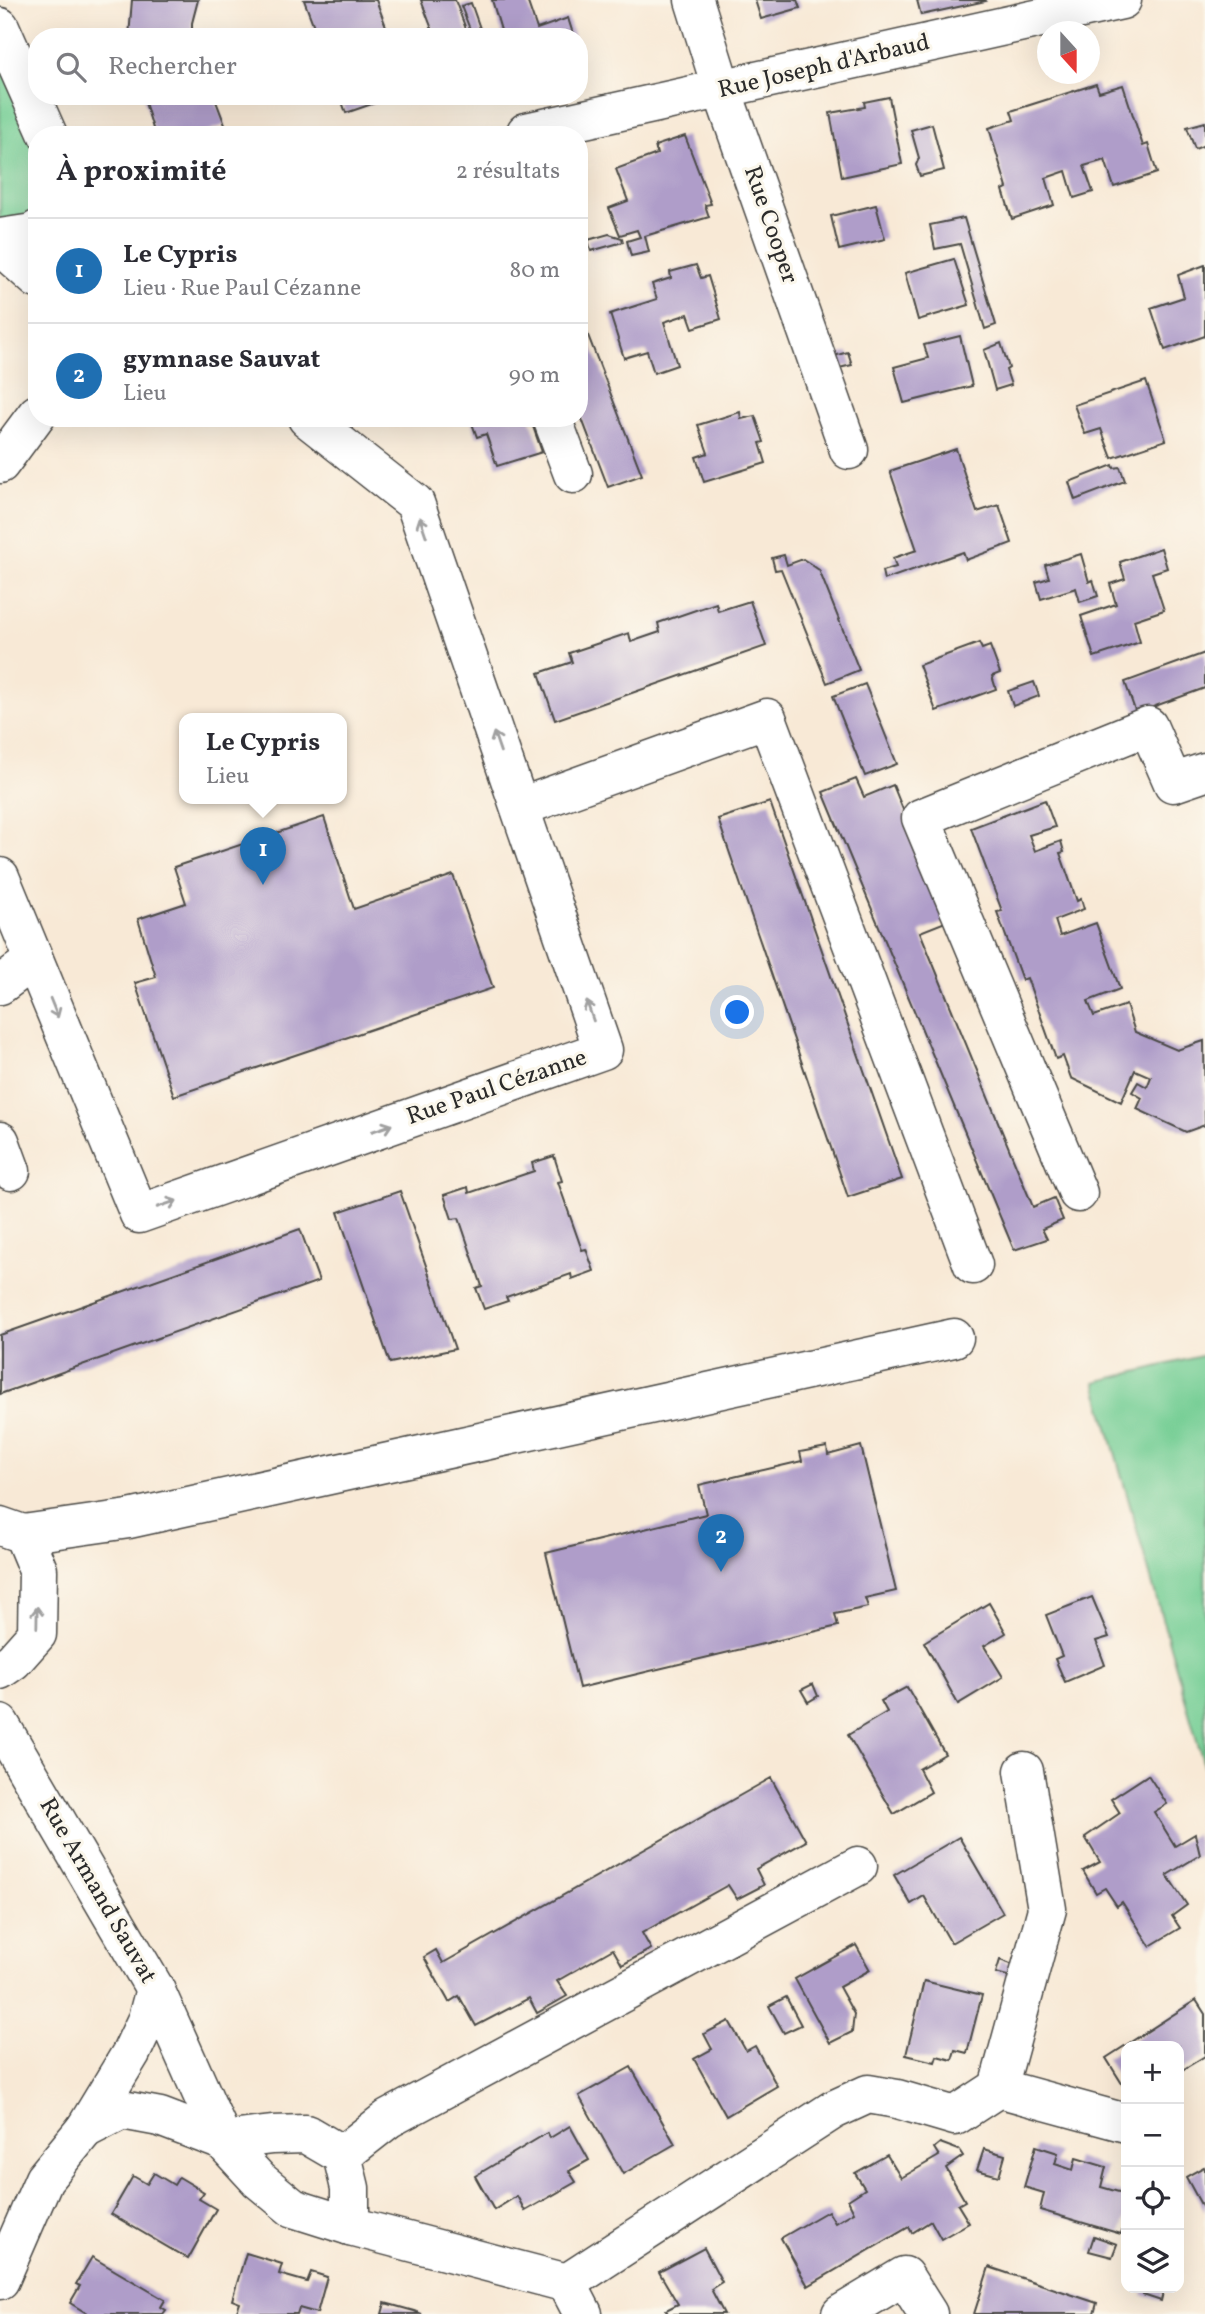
<!DOCTYPE html>
<html lang="fr">
<head>
<meta charset="utf-8">
<style>
  :root { --surface:#fff; --page:#f2f2f3; --text:#2b2b33; --muted:#7c7c81; --line:#e1e1e2; --accent:#1f6fb2 }
  body { margin:0; font-family:Vollkorn,serif; background:var(--page); color:var(--text) }
  .controls { position:absolute; right:21px; bottom:21px; display:grid; overflow:hidden; border-radius:14px; box-shadow:0 7px 28px #0002 }
  .controls button { width:63px; height:63px; display:grid; place-items:center; padding:0; border:0; border-bottom:2px solid var(--line); background:var(--surface); color:var(--text); font:35px sans-serif }
  .compass { position:absolute; left:1037px; top:21px; width:63px; height:63px; border-radius:50%; background:var(--surface); box-shadow:0 7px 28px #0002; rotate:159deg }
  .you { position:absolute; left:738px; top:1013px; width:24px; height:24px; margin:-18px; border:5px solid #fff; border-radius:50%; background:#1a73e8; box-shadow:0 0 0 10px #1a73e833 }
  .badge { display:grid; place-items:center; width:46px; height:46px; border-radius:50%; background:var(--accent); color:#fff; font-size:23px; font-weight:700 }
  .pin { position:absolute; translate:-50% -58px; filter:drop-shadow(0 2px 4px #0008) }
  .pin::after { content:''; position:absolute; top:37px; width:24px; height:21px; background:inherit; clip-path:polygon(0 0,100% 0,50% 100%) }
  .popup { position:absolute; left:179px; top:713px; width:168px; height:91px; box-sizing:border-box; display:grid; place-content:center; border-radius:14px; background:var(--surface); filter:drop-shadow(0 2px 5px #0005); font-size:23px; white-space:nowrap; color:var(--muted) }
  .popup b { font-size:26px; color:var(--text) }
  .popup::after { content:''; position:absolute; left:50%; top:100%; margin-left:-14px; border:14px solid transparent; border-top-color:var(--surface) }
  .list { margin:0; padding:0; list-style:none }
  h2 { display:flex; justify-content:space-between; align-items:center; height:91px; margin:0; padding:0 28px; font-size:30px }
  h2 small { font-size:23px; font-weight:400; color:var(--muted) }
  .list li { display:grid; grid-template-columns:46px 1fr auto; gap:21px; align-items:center; box-sizing:border-box; height:105px; padding:0 28px; border-top:2px solid var(--line) }
  .list b { display:block; font-size:26px; white-space:nowrap }
  .list p { margin:0; font-size:23px; white-space:nowrap; color:var(--muted) }
  .list em { font-size:23px; font-style:normal; color:var(--muted) }
  .icon { flex:none; width:38px; height:38px; fill:none; stroke:currentColor; stroke-width:2; stroke-linecap:round; stroke-linejoin:round }
  .map { position:relative; flex:none; width:1205px; height:2314px; overflow:hidden }
  .search { position:absolute; background:var(--surface); box-shadow:0 7px 28px #0002; left:28px; top:28px; width:560px; height:77px; display:flex; align-items:center; gap:18px; box-sizing:border-box; padding:0 24px; border-radius:28px; color:var(--muted); font-size:26px }
  .panel { position:absolute; background:var(--surface); box-shadow:0 7px 28px #0002; left:28px; top:126px; width:560px; height:301px; border-radius:28px }
  .map>svg:first-child { display:block }
</style>
</head>
<body>
<div class="map">
<svg width="1205" height="2314" viewBox="0 0 1205 2314">
  <rect width="100%" height="100%" fill="#fbf7ec"/>
  <filter id="ink" filterUnits="userSpaceOnUse"><feTurbulence type="fractalNoise" baseFrequency=".0143" numOctaves="2"/><feDisplacementMap in="SourceGraphic" scale="14" xChannelSelector="R" yChannelSelector="G"/><feConvolveMatrix kernelMatrix="1 2 1 2 8 2 1 2 1" color-interpolation-filters="sRGB"/></filter>
  <filter id="wash" filterUnits="userSpaceOnUse"><feTurbulence type="fractalNoise" baseFrequency=".00686" numOctaves="4" result="noise"/><feDisplacementMap in="SourceGraphic" scale="28" xChannelSelector="R" yChannelSelector="G"/><feGaussianBlur stdDeviation="1.57" result="paint"/><feColorMatrix in="noise" values="0 0 0 0 0 0 0 0 0 0 0 0 0 0 0 0 0 1.4 0 .05"/><feComposite in="paint" operator="in"/></filter>
  <g filter="url(#wash)">
    <rect width="100%" height="100%" fill="#f8e9d6"/>
    <!-- green -->
    <g fill="#75ce94" stroke="#507c60" stroke-width="2">
      <polygon points="0,27 37,135 37,230 0,238"/>
      <polygon points="1205,1355 1205,1769 1095,1382"/>
    </g>
    <g id="blocks">
      <!-- building -->
      <g fill="#af9dc9">
        <polygon points="132,0 198,0 192,23 192,37 129,37"/>
        <polygon points="304,0 376,0 390,37 318,37"/>
        <polygon points="421,0 455,0 469,37 435,37"/>
        <polygon points="492,0 527,0 537,29 568,18 574,37 503,37"/>
        <polygon points="755,0 797,0 800,8 761,19"/>
        <polygon points="917,0 985,0 986,1 921,15"/>
        <polygon points="471,3 483,37 473,37 461,6"/>
        <polygon points="1096,84 1099,92 1123,85 1143,146 1148,144 1157,173 1114,187 1105,160 1084,166 1093,192 1074,198 1066,171 1046,178 1054,205 1012,219 1003,190 1007,188 989,128 1014,120 1011,111"/>
        <polygon points="143,96 214,96 225,125 196,135 155,135"/>
        <polygon points="340,96 392,96 392,97 346,113"/>
        <polygon points="889,97 902,164 842,177 830,113 865,107 864,102"/>
        <polygon points="1205,122 1205,145 1195,149 1187,127"/>
        <polygon points="932,124 944,170 920,176 916,165 919,158 911,130"/>
        <polygon points="685,136 711,204 705,205 709,217 645,236 649,252 631,256 627,241 640,237 637,230 620,235 609,208 628,201 616,169 657,154 655,146"/>
        <polygon points="876,205 885,239 839,250 831,216"/>
        <polygon points="964,218 996,325 985,329 960,244 935,249 930,225"/>
        <polygon points="609,234 622,238 623,242 591,251 588,240"/>
        <polygon points="954,259 969,305 918,320 905,273"/>
        <polygon points="696,265 701,278 708,276 721,319 693,328 688,314 664,322 677,365 654,373 647,351 624,358 610,314 657,299 652,284 671,278 670,272"/>
        <polygon points="1205,265 1205,336 1165,350 1151,308 1184,297 1178,275"/>
        <polygon points="579,312 642,475 608,487 579,411"/>
        <polygon points="960,336 972,386 904,403 894,367 928,358 924,345"/>
        <polygon points="1001,343 1009,368 1006,370 1011,385 995,390 984,350"/>
        <polygon points="848,352 852,365 839,368 834,356"/>
        <polygon points="1146,381 1166,440 1112,458 1101,429 1085,434 1074,405"/>
        <polygon points="740,412 741,419 755,416 764,442 760,443 766,463 704,482 696,457 708,453 698,425"/>
        <polygon points="470,418 530,418 542,452 497,466 486,434 477,437"/>
        <polygon points="956,449 977,512 999,505 1012,543 966,560 963,552 884,580 882,571 896,567 893,558 917,550 890,471"/>
        <polygon points="1113,465 1114,468 1120,467 1125,481 1075,500 1069,482"/>
        <polygon points="1161,548 1167,568 1152,573 1164,610 1134,620 1140,642 1094,657 1081,616 1116,604 1110,584 1125,579 1120,562"/>
        <polygon points="1081,554 1089,582 1093,580 1098,596 1080,602 1076,588 1041,599 1036,582 1049,578 1045,565"/>
        <polygon points="784,555 787,565 803,559 819,570 859,670 827,683 781,569 775,570 772,558"/>
        <polygon points="750,601 766,646 555,720 539,673 572,662 569,653 629,633 631,642 660,632 658,623 716,603 718,611"/>
        <polygon points="979,643 982,649 990,646 1000,673 992,676 996,689 936,711 919,665"/>
        <polygon points="1205,653 1205,688 1136,713 1125,682"/>
        <polygon points="1034,682 1039,696 1013,706 1008,691"/>
        <polygon points="865,684 897,764 865,776 833,696"/>
        <polygon points="856,779 864,797 893,785 948,921 920,932 1033,1207 1054,1198 1063,1220 1042,1229 1047,1239 1014,1250 823,792"/>
        <polygon points="1045,800 1055,827 1029,835 1035,851 1061,841 1064,852 1060,853 1077,901 1081,899 1084,909 1055,920 1060,936 1096,923 1120,989 1088,1001 1094,1016 1126,1005 1135,1032 1177,1050 1204,1041 1205,1125 1186,1132 1137,1109 1142,1098 1132,1092 1138,1082 1147,1087 1151,1077 1135,1070 1121,1102 1071,1078 1063,1056 1056,1059 1027,978 1022,980 997,912 1002,911 971,828"/>
        <polygon points="770,802 902,1179 848,1197 718,819"/>
        <polygon points="324,817 354,909 453,875 493,988 174,1096 135,983 156,977 138,919 186,903 174,867"/>
        <polygon points="554,1156 562,1181 558,1182 582,1250 586,1249 594,1271 572,1279 571,1274 506,1297 508,1301 484,1309 476,1288 482,1286 459,1218 452,1219 444,1195 468,1187 469,1193 534,1171 532,1163"/>
        <polygon points="400,1191 455,1349 390,1363 338,1212"/>
        <polygon points="300,1229 319,1281 0,1394 0,1335"/>
        <polygon points="861,1446 896,1591 865,1598 868,1607 835,1614 838,1626 579,1688 546,1553 706,1514 699,1485 802,1461 800,1452 827,1447 828,1455"/>
        <polygon points="1092,1597 1109,1637 1096,1641 1105,1665 1065,1682 1055,1659 1062,1656 1046,1615"/>
        <polygon points="989,1603 1006,1633 984,1646 1003,1677 958,1704 924,1642"/>
        <polygon points="813,1684 818,1696 808,1702 801,1690"/>
        <polygon points="907,1687 945,1754 919,1769 931,1792 894,1814 848,1735 887,1712 881,1701"/>
        <polygon points="1148,1775 1167,1804 1154,1812 1175,1846 1195,1834 1200,1855 1167,1875 1187,1905 1172,1916 1180,1928 1150,1946 1122,1902 1117,1906 1105,1888 1096,1893 1083,1871 1100,1862 1085,1837 1120,1813 1111,1799"/>
        <polygon points="771,1778 806,1841 756,1869 764,1885 737,1899 728,1885 642,1933 651,1949 622,1965 613,1949 557,1981 567,1996 537,2013 529,1998 476,2026 459,1996 449,2002 424,1957 436,1950 443,1963"/>
        <polygon points="959,1837 1003,1913 951,1943 924,1896 911,1904 894,1875"/>
        <polygon points="856,1945 870,1970 839,1987 854,2014 852,2032 830,2043 795,1979"/>
        <polygon points="1000,1960 1019,1967 1015,1978 996,1973"/>
        <polygon points="924,1981 982,1995 967,2053 955,2050 952,2060 937,2056 935,2062 906,2055"/>
        <polygon points="786,1997 801,2025 784,2033 769,2006"/>
        <polygon points="1196,2000 1205,2014 1205,2056 1179,2072 1179,2046 1126,2046 1126,2090 1106,2058"/>
        <polygon points="729,2021 746,2051 755,2046 777,2086 726,2116 694,2059 712,2049 704,2034"/>
        <polygon points="631,2067 675,2144 623,2174 579,2096"/>
        <polygon points="570,2126 589,2160 569,2171 576,2182 525,2211 517,2196 494,2210 475,2176 547,2133 550,2138"/>
        <polygon points="940,2143 959,2150 963,2156 946,2168 965,2201 958,2205 969,2223 941,2239 931,2221 912,2233 909,2227 808,2286 781,2238 828,2211 835,2223 854,2212 848,2200 865,2189 855,2173 887,2155 901,2178 939,2156 934,2148"/>
        <polygon points="1036,2146 1058,2153 1055,2164 1073,2170 1076,2158 1106,2167 1101,2187 1126,2194 1126,2217 1121,2234 1040,2210 1044,2193 1024,2187"/>
        <polygon points="984,2149 1005,2155 999,2176 977,2170"/>
        <polygon points="1204,2167 1205,2169 1205,2212 1186,2177"/>
        <polygon points="154,2173 174,2185 179,2177 204,2192 199,2199 216,2209 188,2259 111,2214 133,2176 147,2184"/>
        <polygon points="1094,2236 1117,2244 1112,2257 1089,2251"/>
        <polygon points="704,2248 722,2282 711,2289 724,2314 668,2314 666,2310 678,2304 659,2272"/>
        <polygon points="246,2253 282,2264 279,2274 307,2282 311,2272 327,2277 317,2313 299,2308 297,2314 236,2314 240,2303 232,2300"/>
        <polygon points="92,2257 165,2300 161,2307 166,2310 163,2314 88,2314 70,2303 80,2286 76,2284"/>
        <polygon points="989,2267 1097,2303 1094,2314 974,2314"/>
        <polygon points="1145,2288 1164,2288 1161,2301 1143,2295"/>
        <polygon points="385,2303 414,2311 422,2314 382,2314"/>
      </g>
    </g>
  </g>
  <g filter="url(#ink)">
    <use href="#blocks" fill-opacity="0" stroke="#4a4845" stroke-width="2"/>
    <g fill="none" stroke-linecap="round" stroke-linejoin="round">
      <defs>
        <g id="minor">
          <polyline points="694,0 722,90 849,450"/>
          <polyline points="0,27 48,135"/>
          <polyline points="526,132 1122,0"/>
          <polyline points="0,238 33,233 37,230"/>
          <polyline points="0,246 37,279"/>
          <polyline points="552,418 573,474"/>
          <polyline points="0,464 37,414"/>
          <polyline points="520,807 767,718 973,1265"/>
          <polyline points="0,877 139,1214 603,1050 415,503 307,418"/>
          <polyline points="0,985 34,960"/>
          <polyline points="0,1141 11,1171"/>
          <polyline points="1078,1193 921,818 1148,726 1173,783 1205,772"/>
          <polyline points="0,1526 23,1534 38,1570 37,1634 13,1661 0,1670"/>
          <polyline points="23,1534 129,1519 954,1338"/>
          <polyline points="0,1724 155,1989 223,2141 272,2135 306,2134 342,2155 350,2188 350,2226"/>
          <polyline points="998,2088 1126,2123"/>
          <polyline points="85,2129 122,2110 160,2117 223,2141 259,2180 293,2208 350,2226 567,2283 583,2314"/>
          <polyline points="342,2155 388,2119 858,1866"/>
          <polyline points="0,2280 44,2179 85,2129 131,2053 147,2019 155,1989"/>
          <polyline points="567,2283 833,2110 868,2094 897,2099 955,2116 998,2088 1047,1909 1024,1771"/>
          <polyline points="841,2314 904,2276 928,2314"/>
        </g>
      </defs>
      <!-- minor casing -->
      <use href="#minor" stroke="#4a4845" stroke-width="41"/>
      <!-- minor -->
      <use href="#minor" stroke="#fff" stroke-width="38"/>
    </g>
    <!-- one-way arrows -->
    <defs><path id="oneway-shaft" d="M-6 0H5M1.5-3L5.5 0L1.5 3" fill="none" stroke-width="1.6" stroke-linecap="round" stroke-linejoin="round" transform="scale(1.75)"/></defs>
    <g stroke="#a0a0a0">
      <use href="#oneway-shaft" transform="translate(423 527) rotate(-109)"/>
      <use href="#oneway-shaft" transform="translate(497 742) rotate(-109)"/>
      <use href="#oneway-shaft" transform="translate(54 1008) rotate(68)"/>
      <use href="#oneway-shaft" transform="translate(590 1011) rotate(-109)"/>
      <use href="#oneway-shaft" transform="translate(382 1128) rotate(-19)"/>
      <use href="#oneway-shaft" transform="translate(167 1204) rotate(-19)"/>
      <use href="#oneway-shaft" transform="translate(37 1617) rotate(-89)"/>
    </g>
  </g>
  <g text-anchor="middle" dominant-baseline="central" stroke-width="6" stroke-linejoin="round" paint-order="stroke">
    <!-- street labels -->
    <g font-size="24" fill="#2b2b2b" stroke="#fbf7ec">
      <text transform="translate(824 67) rotate(-13)">Rue Joseph d'Arbaud</text>
      <text transform="translate(770 225) rotate(71)">Rue Cooper</text>
      <text transform="translate(497 1088) rotate(-19)">Rue Paul Cézanne</text>
      <text transform="translate(97 1891) rotate(60)">Rue Armand Sauvat</text>
    </g>
  </g>
</svg>
<div class="controls">
<button>+</button>
<button>−</button>
<button><svg class="icon" aria-label="locate" viewBox="0 0 24 24"><circle cx="12" cy="12" r="6"/><path d="M12 2v4M12 18v4M2 12h4M18 12h4"/></svg></button>
<button><svg class="icon" aria-label="layers" viewBox="0 0 24 24"><path d="M12 4l9 5-9 5-9-5zM3 14l9 5 9-5"/></svg></button>
</div>
<svg class="compass" viewBox="-18 -18 36 36"><path d="M0-13l5 13h-10z" fill="#e53935"/><path d="M0 13l5-13h-10z" fill="#7c7c81"/></svg>
<div class="you"></div>
<div class="pin badge" style="left:263px;top:885px">1</div>
<div class="popup"><b>Le Cypris</b>Lieu</div>
<div class="pin badge" style="left:721px;top:1572px">2</div>
<div class="search"><svg class="icon" aria-label="search" viewBox="0 0 24 24"><circle cx="10" cy="10" r="6"/><path d="M15 15l6 6"/></svg>Rechercher</div>
<section class="panel">
<h2>À proximité<small>2 résultats</small></h2>
<ul class="list">
<li><span class="badge">1</span><div><b>Le Cypris</b><p>Lieu · Rue Paul Cézanne</p></div><em>80 m</em></li>
<li><span class="badge">2</span><div><b>gymnase Sauvat</b><p>Lieu</p></div><em>90 m</em></li>
</ul>
</section>
</div>
</body>
</html>
